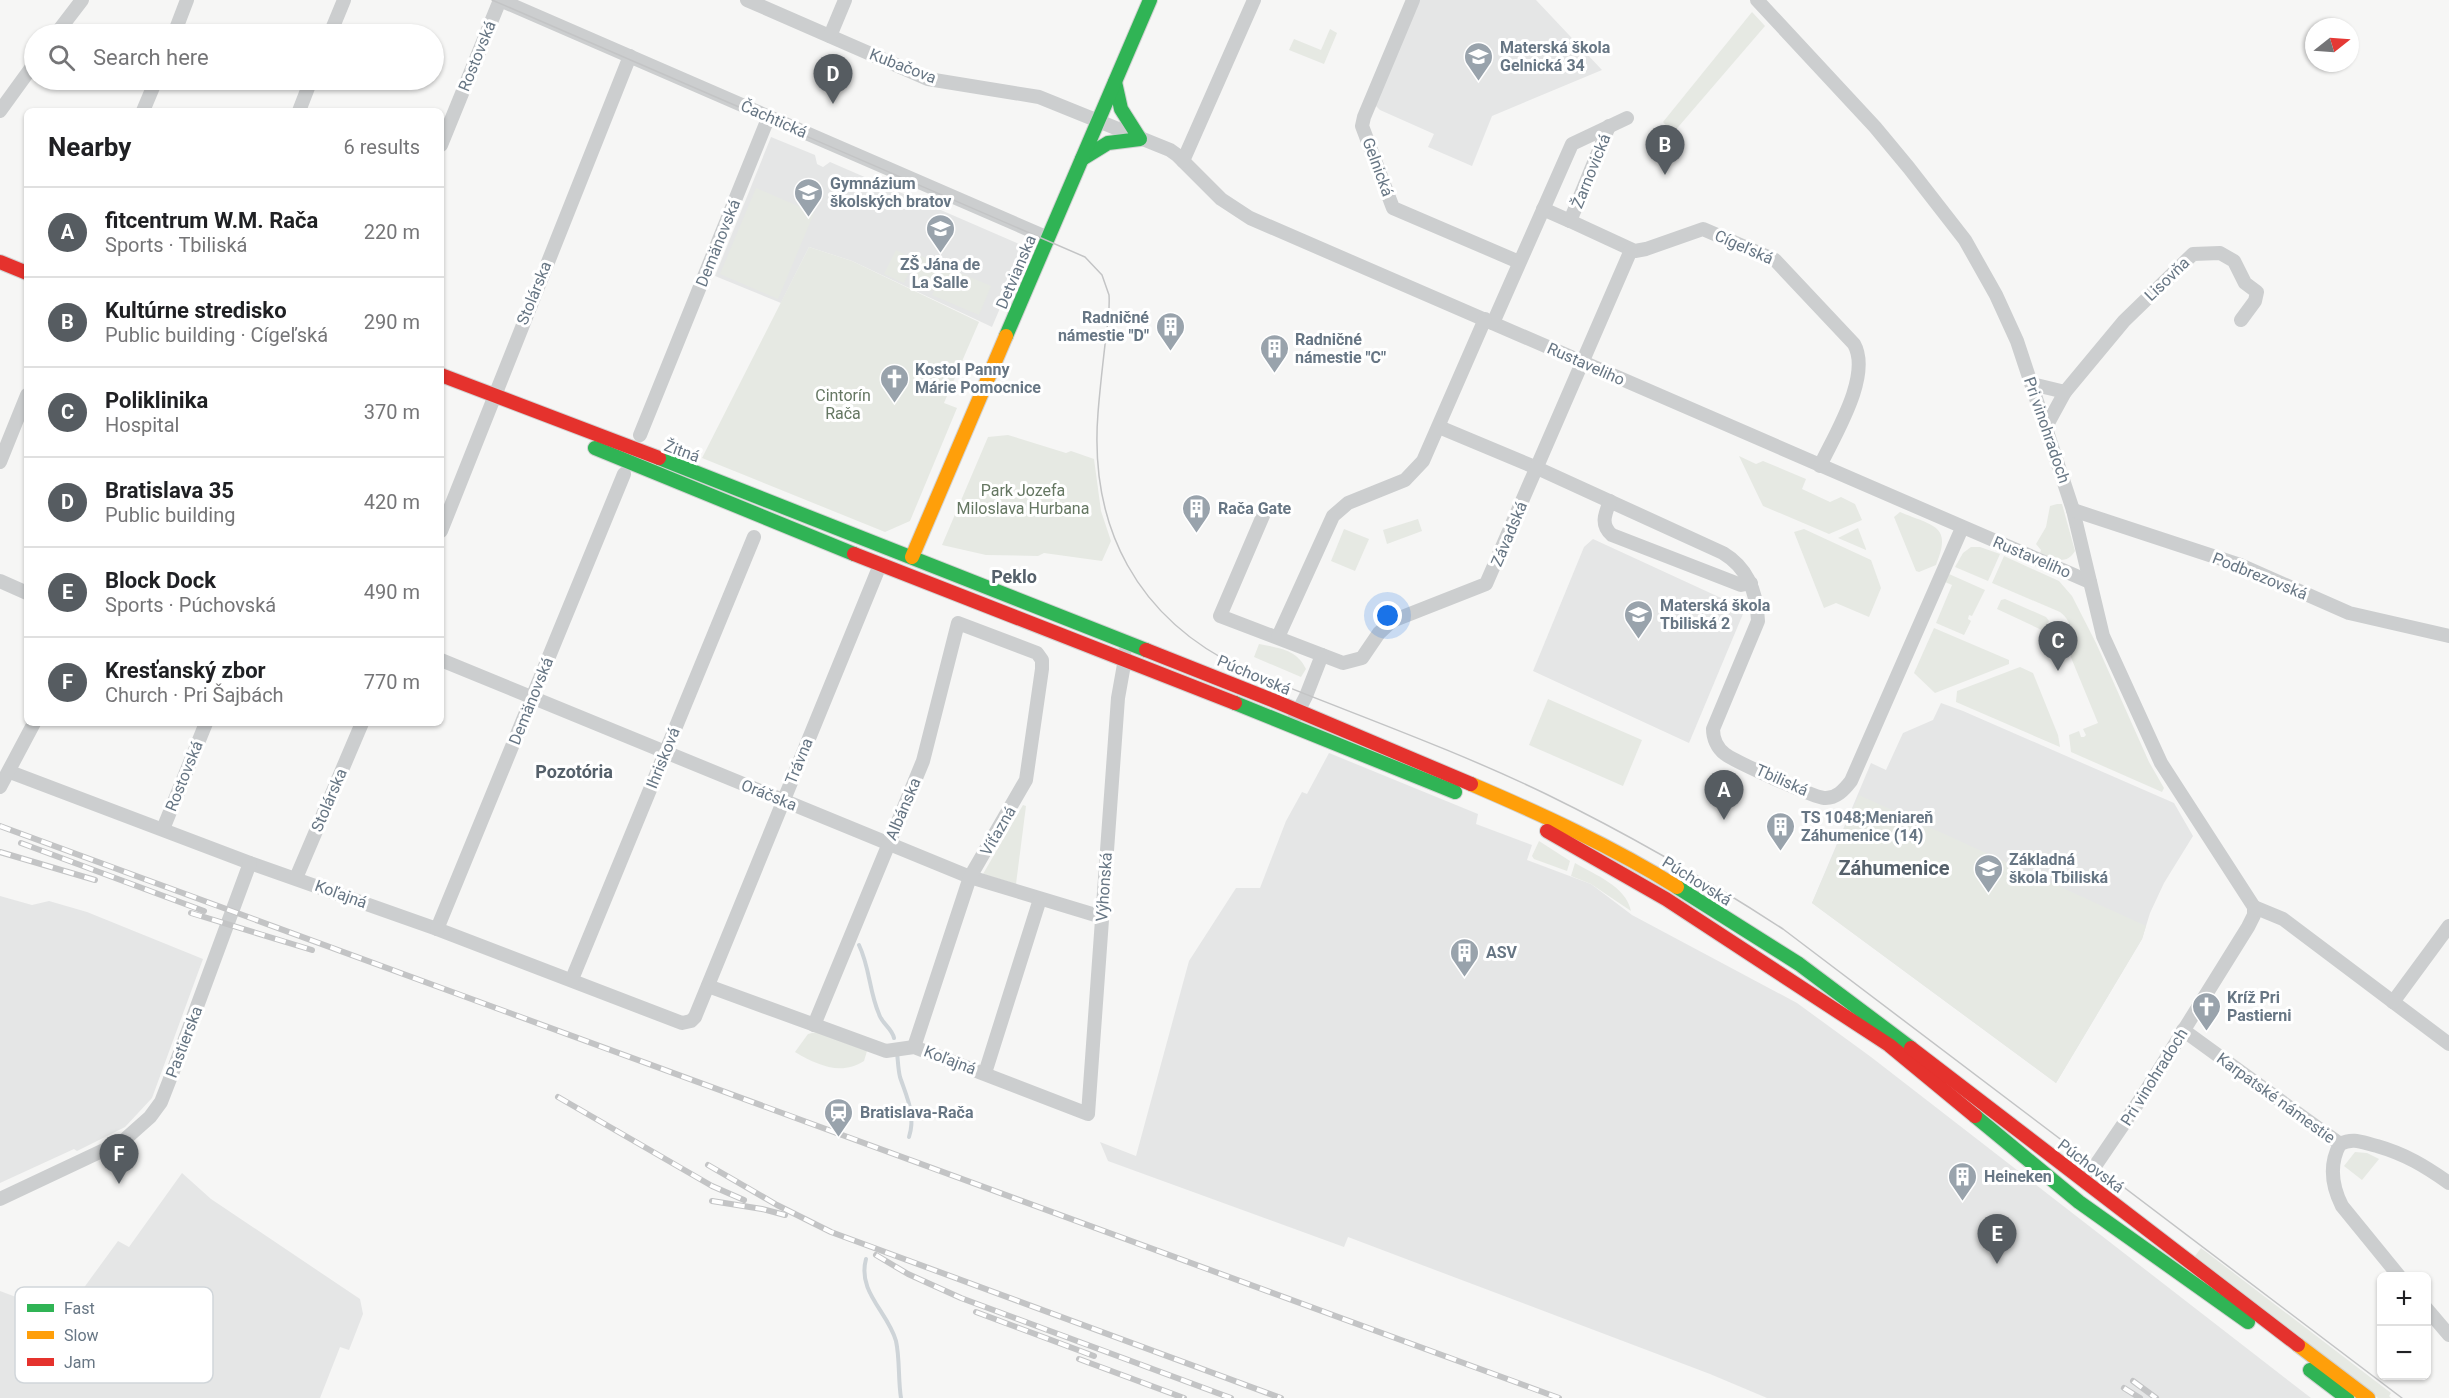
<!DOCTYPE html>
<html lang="en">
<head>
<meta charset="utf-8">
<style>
  :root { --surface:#fff; --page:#f6f6f6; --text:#202124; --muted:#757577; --line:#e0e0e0; --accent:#565c61 }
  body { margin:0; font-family:Roboto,sans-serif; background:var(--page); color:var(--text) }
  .controls { position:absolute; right:18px; bottom:18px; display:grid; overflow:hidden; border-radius:9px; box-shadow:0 2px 4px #0004 }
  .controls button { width:54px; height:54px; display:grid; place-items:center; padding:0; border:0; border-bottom:2px solid var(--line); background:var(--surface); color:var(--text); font:30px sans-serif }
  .compass { position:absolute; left:2305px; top:18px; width:54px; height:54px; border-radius:50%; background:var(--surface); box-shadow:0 2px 4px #0004; rotate:73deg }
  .you { position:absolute; left:1388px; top:616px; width:21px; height:21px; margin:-15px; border:4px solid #fff; border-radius:50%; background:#1a73e8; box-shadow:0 0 0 9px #1a73e833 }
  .badge { display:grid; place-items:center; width:39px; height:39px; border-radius:50%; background:var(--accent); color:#fff; font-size:20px; font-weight:700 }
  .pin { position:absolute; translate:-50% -50px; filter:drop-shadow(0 2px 3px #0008) }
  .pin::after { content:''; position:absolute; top:32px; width:21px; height:18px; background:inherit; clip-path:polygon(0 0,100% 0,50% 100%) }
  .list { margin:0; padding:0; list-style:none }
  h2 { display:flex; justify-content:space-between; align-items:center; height:78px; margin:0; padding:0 24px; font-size:26px }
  h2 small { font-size:20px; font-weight:400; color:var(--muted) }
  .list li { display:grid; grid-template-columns:39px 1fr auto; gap:18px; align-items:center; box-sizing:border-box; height:90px; padding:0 24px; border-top:2px solid var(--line) }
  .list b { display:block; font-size:22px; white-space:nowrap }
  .list p { margin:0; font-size:20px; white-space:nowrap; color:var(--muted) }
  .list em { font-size:20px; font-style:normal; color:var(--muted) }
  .icon { flex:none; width:33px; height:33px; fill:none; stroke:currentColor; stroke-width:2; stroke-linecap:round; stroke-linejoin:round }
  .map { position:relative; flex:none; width:2449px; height:1398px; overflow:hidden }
  .search { position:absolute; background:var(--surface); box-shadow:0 2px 4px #0004; left:24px; top:24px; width:420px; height:66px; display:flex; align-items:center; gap:15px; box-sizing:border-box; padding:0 21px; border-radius:33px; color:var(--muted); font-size:22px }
  .panel { position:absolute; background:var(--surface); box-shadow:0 2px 4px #0004; left:24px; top:108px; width:420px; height:618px; border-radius:9px }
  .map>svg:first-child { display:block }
</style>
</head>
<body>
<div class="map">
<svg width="2449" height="1398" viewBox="0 0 2449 1398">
  <rect width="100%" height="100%" fill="#f6f6f5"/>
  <!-- built -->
  <g fill="#e5e6e6">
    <polygon points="1419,0 1536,0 1602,70 1492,116 1472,166 1428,147 1434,134 1380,110 1375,105"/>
    <polygon points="771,137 815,155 817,164 823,167 830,162 1026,247 992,327 852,261 809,247 781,303 715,276"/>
    <polygon points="1593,539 1745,609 1689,743 1533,671 1584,547"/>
    <polygon points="1941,703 1963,711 2174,803 2193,836 2164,883 2150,913 2142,939 2056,1083 1812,903 1871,763 1886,770 1903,733 1933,720"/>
    <polygon points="1329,753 1478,814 1476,824 1532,845 1527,860 1591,884 1632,915 1797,1003 1871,1057 2311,1398 1767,1398 1710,1374 1348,1237 1344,1247 1108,1161 1100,1142 1136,1156 1189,961 1236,888 1260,888 1286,821 1302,792 1307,794"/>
    <polygon points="0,896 32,905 49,901 87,912 203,959 152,1098 125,1127 77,1151 74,1149 0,1183"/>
    <polygon points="182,1173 211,1199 360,1299 363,1314 349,1350 340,1347 320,1398 0,1398 0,1291 64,1315 118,1241 129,1247"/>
  </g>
  <!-- green -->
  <g fill="#e6e9e3">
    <polygon points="1752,12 1765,26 1673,133 1663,122"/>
    <polygon points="1330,29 1337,33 1324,64 1289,50 1294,39 1321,50"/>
    <polygon points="756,188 814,213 778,299 720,274"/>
    <polygon points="809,247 852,261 979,322 944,403 957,408 910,521 885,532 702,458"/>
    <polygon points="896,250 915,260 904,283 884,274"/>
    <polygon points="921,256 943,265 932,291 910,282"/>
    <polygon points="944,266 991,286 979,315 932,295"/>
    <polygon points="1008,435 1066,453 1071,451 1094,459 1101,511 1111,541 1102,561 1044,553 1038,556 986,555 942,545 988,437"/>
    <polygon points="1739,456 1756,464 1763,461 1806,479 1802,489 1830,502 1841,497 1855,504 1862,520 1829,534 1763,506"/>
    <path d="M 2057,504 L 2062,504 L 2075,551 C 2066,566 2053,559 2040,553 L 2041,550 L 2036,544 L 2046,527 L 2050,506 Z"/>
    <path d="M 1900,512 C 1933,526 1953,525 1936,565 L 1919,572 L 1916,571 L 1894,517 Z"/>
    <polygon points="1418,519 1422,531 1387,544 1383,530"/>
    <polygon points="1858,528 1866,549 1866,550 1838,538"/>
    <polygon points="1344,529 1369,539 1355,571 1331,561"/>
    <polygon points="1804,529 1871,560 1881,588 1869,617 1836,603 1824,608 1794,532"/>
    <polygon points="1971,547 1980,547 2000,554 1988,581 1955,567 1963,553"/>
    <path d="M 2004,556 L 2059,581 L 2072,596 L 2096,643 L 2149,762 L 2164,788 L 2162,792 L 2071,752 L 2069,735 L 2079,731 L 2081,737 L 2084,737 L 2086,735 L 2083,729 L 2098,723 L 2065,643 C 2072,631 2072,621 2060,612 L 1992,583 Z"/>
    <polygon points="1949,574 1985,590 1972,616 1969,615 1968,619 1971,621 1964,635 1936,623 1952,585 1945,582"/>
    <polygon points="2005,599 2046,617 2049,621 2044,631 1997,609 2001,600"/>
    <polygon points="1934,628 2009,660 2009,664 1935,693 1914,673"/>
    <path d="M 1259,644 C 1278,648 1297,649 1306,669 L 1301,677 L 1254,657 Z"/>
    <polygon points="2020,667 2033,673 2058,735 2060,747 1956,702 1957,691"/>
    <polygon points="1548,699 1642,740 1623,786 1529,745"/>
    <polygon points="1859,795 2146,926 2142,939 2056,1083 1812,903"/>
    <polygon points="1023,805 1026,806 1016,884 983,874"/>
    <polygon points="1539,841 1570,861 1567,871 1534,859 1532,856"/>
    <path d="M 1575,863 C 1595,875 1626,886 1631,911 L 1591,884 L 1571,876 Z"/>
    <path d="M 816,1032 L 867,1051 L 864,1061 C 841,1076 817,1065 795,1052 L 808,1034 Z"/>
    <polygon points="2355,1152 2367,1153 2379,1159 2362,1180 2344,1166"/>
    <polygon points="2201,1248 2391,1393 2389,1396 2391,1398 2378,1398 2195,1256"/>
  </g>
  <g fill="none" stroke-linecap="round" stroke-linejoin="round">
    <!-- stream -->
    <g stroke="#ced4d8" stroke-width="4">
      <path d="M 859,945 C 870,968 869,991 879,1014 C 882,1024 892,1028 894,1038"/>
      <path d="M 897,1053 C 898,1060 898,1069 900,1077 C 907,1098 916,1115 909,1137"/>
      <path d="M 866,1259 C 857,1292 888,1312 896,1341 C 900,1359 898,1380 901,1398"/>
    </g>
    <defs>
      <g id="fast">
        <polyline points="1082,159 1108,143 1140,139 1121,109 1115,82"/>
        <polyline points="1006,336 1150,0"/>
        <polyline points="595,448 854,554"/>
        <polyline points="659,458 1146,650"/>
        <polyline points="1235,703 1455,792"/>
        <polyline points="1677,887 1799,964 1911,1048"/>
        <polyline points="1975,1116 2079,1202 2248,1322"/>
        <polyline points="2310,1370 2347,1398"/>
      </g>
      <g id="slow">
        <polyline points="912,557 1006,336"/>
        <path d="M 1471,784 C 1541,814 1613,847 1677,887"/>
        <polyline points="2298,1345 2368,1398"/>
      </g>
      <g id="jam">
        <polyline points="0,262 27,273"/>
        <polyline points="441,375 659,458"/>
        <polyline points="854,554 1235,703"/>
        <polyline points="1146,650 1277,702 1471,784"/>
        <polyline points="1547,831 1666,899 1889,1045 1975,1116"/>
        <polyline points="1911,1048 2298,1345"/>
      </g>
    </defs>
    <!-- fast casing -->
    <use href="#fast" stroke="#d2d3d3" stroke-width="16"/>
    <!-- slow casing -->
    <use href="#slow" stroke="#d2d3d3" stroke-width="16"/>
    <!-- jam casing -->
    <use href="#jam" stroke="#d2d3d3" stroke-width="16"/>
    <!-- street -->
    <g stroke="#cccecf" stroke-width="14">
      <polyline points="500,0 1048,238"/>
      <polyline points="747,0 928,79 1039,97 1170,150 1177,155 1221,199 1250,218 2090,582"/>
      <polyline points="1413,0 1364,117 1362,126 1393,208 1519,262"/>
      <polyline points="1757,0 1875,127 1909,168 1965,240 1996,295 2017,341 2073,510 2103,636 2161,763 2254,907 2254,915 2248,927 2144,1094 2093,1169 2087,1184"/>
      <polyline points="56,34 82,0"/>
      <polyline points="174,34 187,0"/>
      <polyline points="330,34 344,0"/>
      <polyline points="830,36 845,0"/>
      <polyline points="0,111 34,64"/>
      <polyline points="143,111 156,80"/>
      <polyline points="299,111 311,80"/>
      <polyline points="441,145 500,0"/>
      <polyline points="1183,161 1254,0"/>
      <polyline points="1543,209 1570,221 1609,126"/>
      <path d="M 1570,221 L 1635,251 L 1646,249 L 1703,229 L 1775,260 L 1854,344 C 1872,376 1834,436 1820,466"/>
      <polyline points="1493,323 1572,144 1627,118"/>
      <polyline points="2032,384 2065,392 2047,425"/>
      <polyline points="2065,392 2124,321 2193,254 2220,253 2234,261 2245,283 2257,292 2255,301 2241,320"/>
      <path d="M 1439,427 L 1537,468 L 1723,553 C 1748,568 1757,592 1758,621 L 1713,729 C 1713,738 1717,748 1725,754 C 1734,761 1813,797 1824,798 C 1836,799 1844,790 1851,781 L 1962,528"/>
      <polyline points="640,435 769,116"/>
      <polyline points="0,462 27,395"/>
      <path d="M 1610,501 C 1605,514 1600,525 1612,535 L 1741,585 L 1751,583"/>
      <polyline points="2073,510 2240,565 2349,613 2449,636"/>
      <polyline points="1265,511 1220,616 1343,663 1362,658 1379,633 1392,621 1486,584 1631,250"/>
      <polyline points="441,531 630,56"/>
      <polyline points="0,581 27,593"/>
      <polyline points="1278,637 1333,516 1348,503 1405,480 1423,461 1485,319"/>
      <polyline points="441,660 970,877 1102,917"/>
      <polyline points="1294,719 1306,696 1322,655"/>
      <polyline points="10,772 250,863 437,929 682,1023 691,1021 695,1017 880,565"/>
      <polyline points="0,787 34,723"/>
      <polyline points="163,829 206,723"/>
      <polyline points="296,878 362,723"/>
      <polyline points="2254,907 2283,919 2449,1044"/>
      <polyline points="437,929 624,474"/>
      <polyline points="572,979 754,537"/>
      <polyline points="708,986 886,1051 914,1047 1088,1114 1118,698 1125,659 1124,653"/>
      <polyline points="2393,1002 2449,926"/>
      <polyline points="814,1025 923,761 958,623 1037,653 1042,660 1042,669 1026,780 970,877 914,1047"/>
      <path d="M 2183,1030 L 2340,1144 C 2329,1164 2332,1186 2342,1206 L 2399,1276"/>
      <polyline points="985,1073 1040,899"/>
      <path d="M 2340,1144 C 2354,1137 2363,1143 2377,1146 C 2405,1154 2425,1166 2449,1183"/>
      <polyline points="0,1199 123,1141 150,1117 161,1102 175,1066 250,863"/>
      <polyline points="2426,1308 2449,1335"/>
    </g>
    <!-- fast -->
    <use href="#fast" stroke="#30b455" stroke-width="14"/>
    <!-- slow -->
    <use href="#slow" stroke="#ff9f0a" stroke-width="14"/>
    <!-- jam -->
    <use href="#jam" stroke="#e5322d" stroke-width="14"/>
    <!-- tram -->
    <path stroke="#c3c4c5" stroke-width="1.5" d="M 492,0 L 1085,257 L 1102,275 L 1109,295 C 1110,309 1108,322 1106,336 C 1103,362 1100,387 1098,413 C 1089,527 1137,619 1243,669 C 1342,710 1449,747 1546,794 C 1628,834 1706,879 1783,929 L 2402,1398"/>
    <defs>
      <g id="rail">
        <polyline points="0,826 1559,1398"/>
        <polyline points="21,843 204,911"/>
        <polyline points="0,852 95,880"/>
        <polyline points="191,913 312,950"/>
        <polyline points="558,1097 712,1186 744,1200"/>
        <polyline points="708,1165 777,1205 831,1232 1281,1398"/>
        <polyline points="712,1201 762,1209 785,1215"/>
        <polyline points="876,1255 908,1274 961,1298 1231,1398"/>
        <polyline points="976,1312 1094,1356"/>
        <polyline points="1079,1359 1184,1398"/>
        <polyline points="2133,1381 2156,1398"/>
        <polyline points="2124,1388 2140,1398"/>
      </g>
    </defs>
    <!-- rail casing -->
    <use href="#rail" stroke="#c3c4c5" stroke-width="6"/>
    <!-- rail -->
    <use href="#rail" stroke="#fff" stroke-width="4" stroke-dasharray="11" stroke-linecap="butt"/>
  </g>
  <!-- icons -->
  <defs>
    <symbol id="school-pin" viewBox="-11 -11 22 30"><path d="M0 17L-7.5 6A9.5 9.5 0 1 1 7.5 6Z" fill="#99a3ac" stroke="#fff"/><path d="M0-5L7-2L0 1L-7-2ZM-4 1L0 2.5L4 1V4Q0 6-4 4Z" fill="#fff"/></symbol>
    <symbol id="university-pin" viewBox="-11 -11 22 30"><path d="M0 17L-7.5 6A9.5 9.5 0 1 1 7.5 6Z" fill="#99a3ac" stroke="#fff"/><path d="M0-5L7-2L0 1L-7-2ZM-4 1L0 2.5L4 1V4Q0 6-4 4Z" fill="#fff"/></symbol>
    <symbol id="building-pin" viewBox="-11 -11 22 30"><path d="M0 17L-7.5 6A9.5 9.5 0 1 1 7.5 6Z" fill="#99a3ac" stroke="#fff"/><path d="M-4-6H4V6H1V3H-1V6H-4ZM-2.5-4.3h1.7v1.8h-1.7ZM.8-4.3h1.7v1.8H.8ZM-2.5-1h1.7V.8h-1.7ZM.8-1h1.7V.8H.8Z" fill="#fff"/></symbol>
    <symbol id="church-pin" viewBox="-11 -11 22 30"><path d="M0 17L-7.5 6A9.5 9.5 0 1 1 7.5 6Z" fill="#99a3ac" stroke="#fff"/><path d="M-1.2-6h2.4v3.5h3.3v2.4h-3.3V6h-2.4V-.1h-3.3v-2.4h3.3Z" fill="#fff"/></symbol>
    <symbol id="station-pin" viewBox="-11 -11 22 30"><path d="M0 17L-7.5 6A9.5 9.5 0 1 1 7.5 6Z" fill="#99a3ac" stroke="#fff"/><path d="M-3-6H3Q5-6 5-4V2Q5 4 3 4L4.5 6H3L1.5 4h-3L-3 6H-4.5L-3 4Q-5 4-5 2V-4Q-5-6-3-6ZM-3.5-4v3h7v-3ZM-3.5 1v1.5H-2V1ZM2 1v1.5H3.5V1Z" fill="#fff"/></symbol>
  </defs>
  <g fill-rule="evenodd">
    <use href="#school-pin" x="1462" y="40" width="33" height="45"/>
    <use href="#university-pin" x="792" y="176" width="33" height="45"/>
    <use href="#school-pin" x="924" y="212" width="33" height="45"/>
    <use href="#building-pin" x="1154" y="310" width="33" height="45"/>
    <use href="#building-pin" x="1258" y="332" width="33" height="45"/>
    <use href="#church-pin" x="878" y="362" width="33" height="45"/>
    <use href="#building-pin" x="1180" y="492" width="33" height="45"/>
    <use href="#school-pin" x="1622" y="598" width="33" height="45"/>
    <use href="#building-pin" x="1764" y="810" width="33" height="45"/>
    <use href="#school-pin" x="1972" y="852" width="33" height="45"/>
    <use href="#building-pin" x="1448" y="936" width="33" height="45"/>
    <use href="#church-pin" x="2190" y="990" width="33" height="45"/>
    <use href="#station-pin" x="822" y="1096" width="33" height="45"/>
    <use href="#building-pin" x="1946" y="1160" width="33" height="45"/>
  </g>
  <g text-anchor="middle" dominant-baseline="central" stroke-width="6" stroke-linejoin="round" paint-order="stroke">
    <!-- poi labels -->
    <g font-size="16" font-weight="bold" fill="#677684" stroke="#fff" text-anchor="start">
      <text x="1500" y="47">Materská škola<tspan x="1500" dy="18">Gelnická 34</tspan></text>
      <text x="830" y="183">Gymnázium<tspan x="830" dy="18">školských bratov</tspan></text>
      <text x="940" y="264" text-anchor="middle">ZŠ Jána de<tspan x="940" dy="18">La Salle</tspan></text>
      <text x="1149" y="317" text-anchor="end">Radničné<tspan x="1149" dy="18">námestie "D"</tspan></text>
      <text x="1295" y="339">Radničné<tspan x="1295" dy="18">námestie "C"</tspan></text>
      <text x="915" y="369">Kostol Panny<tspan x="915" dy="18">Márie Pomocnice</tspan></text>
      <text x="1218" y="508">Rača Gate</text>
      <text x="1660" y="605">Materská škola<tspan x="1660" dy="18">Tbiliská 2</tspan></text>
      <text x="1801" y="817">TS 1048;Meniareň<tspan x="1801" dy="18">Záhumenice (14)</tspan></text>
      <text x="2009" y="859">Základná<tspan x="2009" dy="18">škola Tbiliská</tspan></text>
      <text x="1486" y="952">ASV</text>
      <text x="2227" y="997">Kríž Pri<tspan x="2227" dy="18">Pastierni</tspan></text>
      <text x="860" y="1112">Bratislava-Rača</text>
      <text x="1984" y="1176">Heineken</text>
    </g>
    <!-- street labels -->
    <g font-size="16" fill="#677684" stroke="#fff">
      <text transform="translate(477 56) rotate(-68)">Rostovská</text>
      <text transform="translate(903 66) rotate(21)">Kubačova</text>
      <text transform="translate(774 119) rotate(24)">Čachtická</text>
      <text transform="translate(1378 167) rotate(70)">Gelnická</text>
      <text transform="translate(1591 171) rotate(-68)">Žarnovická</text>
      <text transform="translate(718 243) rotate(-68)">Demänovská</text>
      <text transform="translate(1744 247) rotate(24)">Cígeľská</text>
      <text transform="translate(1016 272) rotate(-67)">Detvianska</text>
      <text transform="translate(2167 279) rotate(-44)">Lisovňa</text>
      <text transform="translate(534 293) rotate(-68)">Stolárska</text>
      <text transform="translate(1586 364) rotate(24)">Rustaveliho</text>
      <text transform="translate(2047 430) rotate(71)">Pri vinohradoch</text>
      <text transform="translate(682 451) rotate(20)">Žitná</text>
      <text transform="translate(1509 534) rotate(-67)">Závadská</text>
      <text transform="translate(2032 557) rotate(23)">Rustaveliho</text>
      <text transform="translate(2260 576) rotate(22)">Podbrezovská</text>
      <text transform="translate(1254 675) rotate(23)">Púchovská</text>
      <text transform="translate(531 701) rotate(-68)">Demänovská</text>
      <text transform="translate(663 758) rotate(-68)">Ihrisková</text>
      <text transform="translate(799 761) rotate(-68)">Trávna</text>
      <text transform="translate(184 776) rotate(-68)">Rostovská</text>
      <text transform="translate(1782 780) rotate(24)">Tbiliská</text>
      <text transform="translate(769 795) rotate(22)">Oráčska</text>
      <text transform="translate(329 800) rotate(-67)">Stolárska</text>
      <text transform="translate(903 809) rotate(-67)">Albánska</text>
      <text transform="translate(998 831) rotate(-60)">Víťazná</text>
      <text transform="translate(1697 881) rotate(32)">Púchovská</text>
      <text transform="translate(1104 887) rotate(-86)">Výhonská</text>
      <text transform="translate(341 894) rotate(20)">Koľajná</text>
      <text transform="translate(184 1042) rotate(-69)">Pastierska</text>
      <text transform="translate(950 1060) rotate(21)">Koľajná</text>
      <text transform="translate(2154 1077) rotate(-58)">Pri vinohradoch</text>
      <text transform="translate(2276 1098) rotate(36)">Karpatské námestie</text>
      <text transform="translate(2091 1166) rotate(37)">Púchovská</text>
    </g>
    <!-- park labels -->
    <g font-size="16" fill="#657762" stroke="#fff">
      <text x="843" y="395">Cintorín<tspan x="843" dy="18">Rača</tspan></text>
      <text x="1023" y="490">Park Jozefa<tspan x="1023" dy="18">Miloslava Hurbana</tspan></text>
    </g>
    <!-- neighbourhood labels -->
    <g font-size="18" font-weight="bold" fill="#55606a" stroke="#fff">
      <text x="1014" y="576">Peklo</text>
      <text x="574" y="771">Pozotória</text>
    </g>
    <!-- quarter labels -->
    <g font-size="20" font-weight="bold" fill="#55606a" stroke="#fff">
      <text x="1894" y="868">Záhumenice</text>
    </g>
  </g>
  <!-- legend -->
  <rect x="15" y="1287" width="198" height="96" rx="9" fill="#fff" stroke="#d1d6da" stroke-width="1.5"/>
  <rect x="27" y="1304" width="27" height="8" fill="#30b455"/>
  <rect x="27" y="1331" width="27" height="8" fill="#ff9f0a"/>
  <rect x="27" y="1358" width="27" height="8" fill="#e5322d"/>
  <g font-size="16" fill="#677684">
    <text x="64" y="1314">Fast</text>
    <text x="64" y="1341">Slow</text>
    <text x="64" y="1368">Jam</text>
  </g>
</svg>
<div class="controls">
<button>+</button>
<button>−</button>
</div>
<svg class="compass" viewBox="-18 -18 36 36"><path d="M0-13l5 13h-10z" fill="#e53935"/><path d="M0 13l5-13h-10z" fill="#757577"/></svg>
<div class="you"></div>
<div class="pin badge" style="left:1724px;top:820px">A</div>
<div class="pin badge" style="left:1665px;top:175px">B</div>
<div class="pin badge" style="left:2058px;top:671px">C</div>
<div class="pin badge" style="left:833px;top:104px">D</div>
<div class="pin badge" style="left:1997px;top:1264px">E</div>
<div class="pin badge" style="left:119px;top:1184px">F</div>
<div class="search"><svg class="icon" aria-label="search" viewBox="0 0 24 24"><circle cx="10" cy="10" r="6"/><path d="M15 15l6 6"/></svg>Search here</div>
<section class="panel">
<h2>Nearby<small>6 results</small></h2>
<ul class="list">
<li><span class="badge">A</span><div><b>fitcentrum W.M. Rača</b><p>Sports · Tbiliská</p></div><em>220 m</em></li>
<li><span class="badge">B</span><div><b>Kultúrne stredisko</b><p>Public building · Cígeľská</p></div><em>290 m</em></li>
<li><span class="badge">C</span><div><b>Poliklinika</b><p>Hospital</p></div><em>370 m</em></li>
<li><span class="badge">D</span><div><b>Bratislava 35</b><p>Public building</p></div><em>420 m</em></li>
<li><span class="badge">E</span><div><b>Block Dock</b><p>Sports · Púchovská</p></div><em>490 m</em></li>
<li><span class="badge">F</span><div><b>Kresťanský zbor</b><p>Church · Pri Šajbách</p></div><em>770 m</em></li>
</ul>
</section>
</div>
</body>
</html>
